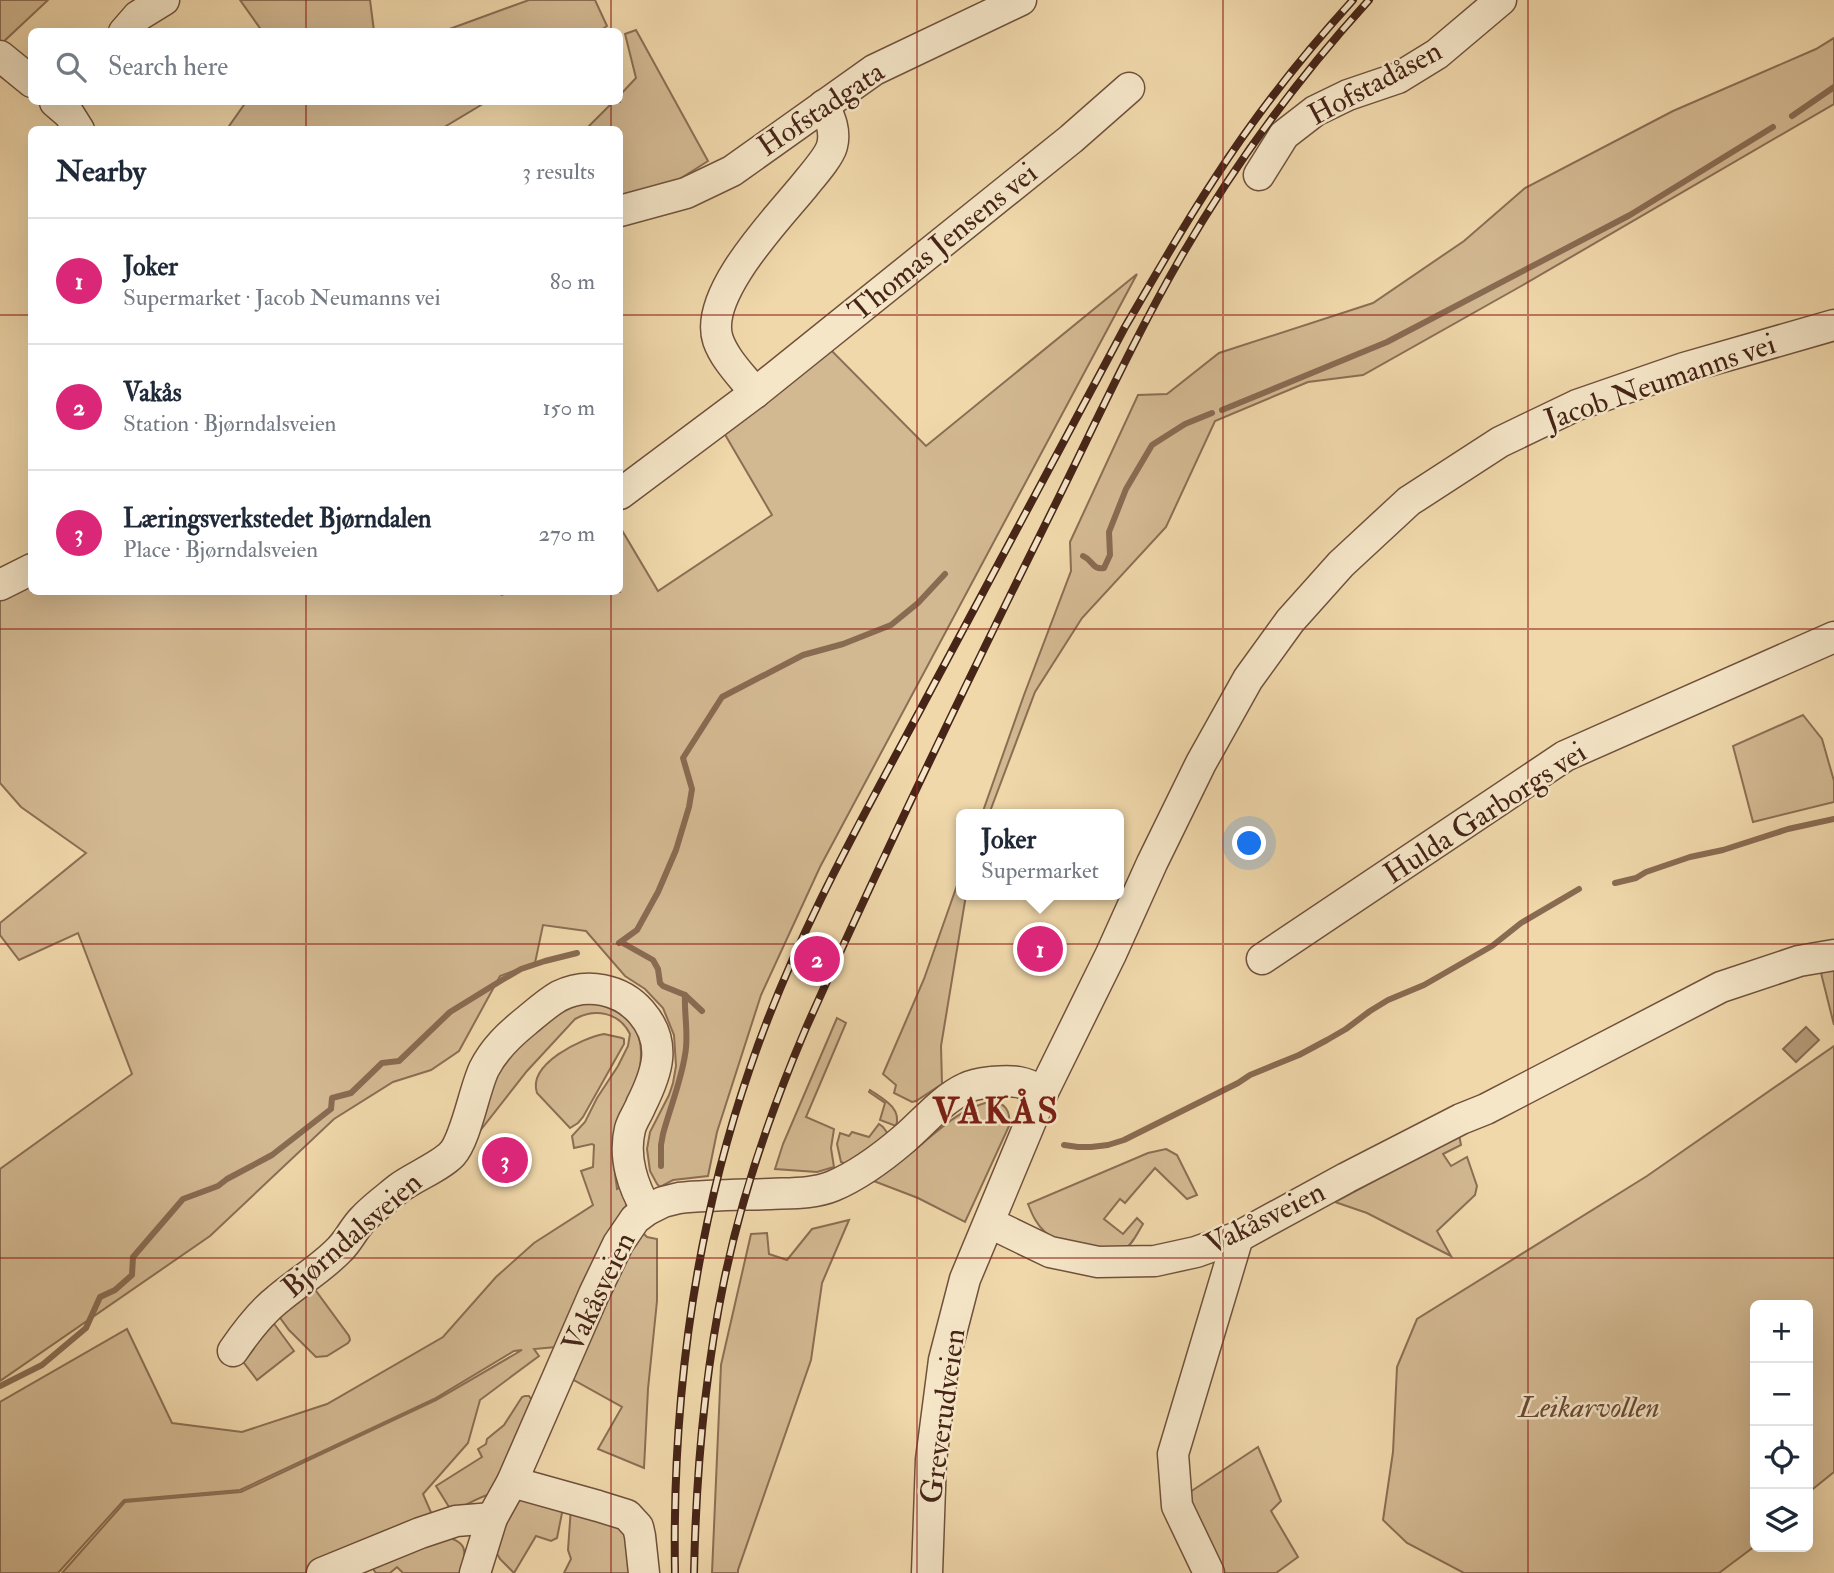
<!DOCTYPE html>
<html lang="en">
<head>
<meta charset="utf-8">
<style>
  :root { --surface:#fff; --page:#f6f6f7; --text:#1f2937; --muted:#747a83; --line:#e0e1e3; --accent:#db2777 }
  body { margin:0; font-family:"IM FELL Double Pica",serif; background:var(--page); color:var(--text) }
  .controls { position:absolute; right:21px; bottom:21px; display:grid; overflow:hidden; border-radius:10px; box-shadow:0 7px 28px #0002 }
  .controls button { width:63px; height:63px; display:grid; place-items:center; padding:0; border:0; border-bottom:2px solid var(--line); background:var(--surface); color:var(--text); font:35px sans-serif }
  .you { position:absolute; left:1250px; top:844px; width:24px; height:24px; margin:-18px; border:5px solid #fff; border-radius:50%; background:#1a73e8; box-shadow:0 0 0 10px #1a73e833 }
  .badge { display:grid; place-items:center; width:46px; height:46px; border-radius:50%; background:var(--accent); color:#fff; font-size:23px; font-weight:700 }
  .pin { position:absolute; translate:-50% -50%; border:4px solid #fff; box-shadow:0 2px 7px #0006 }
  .popup { position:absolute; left:956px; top:809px; width:168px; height:91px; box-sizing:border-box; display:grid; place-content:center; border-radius:10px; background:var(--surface); filter:drop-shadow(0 2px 5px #0005); font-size:23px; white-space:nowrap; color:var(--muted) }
  .popup b { font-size:26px; color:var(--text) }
  .popup::after { content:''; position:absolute; left:50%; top:100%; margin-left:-14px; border:14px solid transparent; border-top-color:var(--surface) }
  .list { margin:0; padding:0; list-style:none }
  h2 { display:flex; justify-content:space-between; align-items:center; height:91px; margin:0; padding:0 28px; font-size:30px }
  h2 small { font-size:23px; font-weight:400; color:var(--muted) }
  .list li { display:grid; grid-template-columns:46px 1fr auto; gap:21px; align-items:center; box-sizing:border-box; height:126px; padding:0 28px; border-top:2px solid var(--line) }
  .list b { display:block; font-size:26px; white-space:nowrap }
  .list p { margin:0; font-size:23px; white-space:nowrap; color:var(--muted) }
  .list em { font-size:23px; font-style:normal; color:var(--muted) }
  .icon { flex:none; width:38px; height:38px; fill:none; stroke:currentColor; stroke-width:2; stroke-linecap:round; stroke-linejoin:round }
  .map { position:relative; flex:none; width:1834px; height:1573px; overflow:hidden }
  .search { position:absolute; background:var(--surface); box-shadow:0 7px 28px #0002; left:28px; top:28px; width:595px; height:77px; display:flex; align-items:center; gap:18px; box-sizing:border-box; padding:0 24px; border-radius:10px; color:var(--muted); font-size:26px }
  .panel { position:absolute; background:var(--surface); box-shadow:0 7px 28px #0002; left:28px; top:126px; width:595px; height:469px; border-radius:10px }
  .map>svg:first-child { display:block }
</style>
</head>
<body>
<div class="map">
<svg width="1834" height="1573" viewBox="0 0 1834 1573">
  <rect width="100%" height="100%" fill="#f0d8ab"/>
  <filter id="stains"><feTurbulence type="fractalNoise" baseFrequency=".00286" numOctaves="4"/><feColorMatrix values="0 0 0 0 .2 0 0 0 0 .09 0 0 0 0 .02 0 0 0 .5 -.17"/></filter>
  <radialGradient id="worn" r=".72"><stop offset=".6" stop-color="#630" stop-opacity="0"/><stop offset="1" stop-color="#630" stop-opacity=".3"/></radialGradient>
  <!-- green -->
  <g fill="#d3b992" stroke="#8c6e54" stroke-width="2">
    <polygon points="0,0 48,0 1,44 0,43"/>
    <polygon points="240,0 370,0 374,31 262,31"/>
    <polygon points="529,0 595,0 607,26 598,32 444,31"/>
    <polygon points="636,30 708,161 675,182 620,198 620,130 585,130 613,102 620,102 620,95 636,78 625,34"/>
    <polygon points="1834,38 1834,104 1523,285 1363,375 1308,382 1215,421 1166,527 1082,618 1035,692 989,814 982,814 1024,695 1071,571 1070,542 1138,395 1167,394 1219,353 1373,303 1464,241 1525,188 1673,111 1816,49"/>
    <polygon points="246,102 486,102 441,129 227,129"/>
    <polygon points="1137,274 820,867 761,995 717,1132 708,1176 673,1180 660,1187 657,1184 650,1171 647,1149 650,1132 669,1095 673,1083 676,1066 674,1035 663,1008 645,989 625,976 586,931 543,925 535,963 500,976 459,1051 431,1070 393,1082 334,1119 210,1236 0,1381 0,1169 132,1074 78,933 19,960 0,935 0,923 86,853 21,807 0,783 0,590 31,573 32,592 497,592 502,595 507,592 620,592 620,527 658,591 772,515 720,426 826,345 926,446"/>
    <polygon points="1803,715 1822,739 1834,781 1834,802 1753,822 1733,746"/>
    <polygon points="961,874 961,895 966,895 941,1046 942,1084 916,1101 912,1102 894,1093 896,1085 883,1074 924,979"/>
    <polygon points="1834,962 1834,1025 1819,965"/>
    <path d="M 589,1002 C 681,1021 625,1099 615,1157 C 613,1166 616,1179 617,1189 L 623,1186 L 627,1200 L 626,1207 L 556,1347 L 534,1349 L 539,1356 L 480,1400 L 468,1443 L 423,1494 L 433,1517 L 305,1573 L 62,1573 L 125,1502 L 241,1492 L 436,1400 L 522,1350 L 514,1351 L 434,1399 L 240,1490 L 124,1500 L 58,1573 L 0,1573 L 0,1402 L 127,1329 L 172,1423 L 242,1432 L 327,1404 L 443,1337 L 496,1277 L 534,1243 L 593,1205 L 581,1171 L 593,1167 L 594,1145 L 592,1144 L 574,1148 L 572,1136 L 585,1122 L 597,1098 L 618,1066 L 628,1046 L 630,1034 C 619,1012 595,1008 575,1019 L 527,1071 L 476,1136 C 482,1118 486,1096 495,1079 C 512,1045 551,1011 589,1002 Z"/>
    <polygon points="837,1018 846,1023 806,1117 834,1129 831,1148 834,1167 817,1172 775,1169 783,1144"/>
    <path d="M 604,1034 L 622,1038 L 624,1039 L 624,1044 L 583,1117 L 578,1123 L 570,1128 L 537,1093 C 527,1064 582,1038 604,1034 Z"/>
    <polygon points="1834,1046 1834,1472 1808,1493 1808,1305 1755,1305 1755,1546 1719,1573 1464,1573 1407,1543 1383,1520 1393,1452 1397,1367 1417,1319 1647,1176"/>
    <path d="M 870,1090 C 883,1099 902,1108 896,1126 L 880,1120 L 885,1103 L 869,1092 Z"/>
    <path d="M 989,1102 C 1005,1101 1011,1111 1009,1126 L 965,1222 L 918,1198 L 871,1180 C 884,1171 899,1162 912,1152 C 936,1133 958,1109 989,1102 Z"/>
    <polygon points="879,1124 883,1127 888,1134 846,1164 841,1162 837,1144 840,1133 849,1136 852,1132 869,1137"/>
    <polygon points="1459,1135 1461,1145 1443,1154 1451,1166 1467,1157 1477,1186 1475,1195 1437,1231 1451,1256 1367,1213 1335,1202"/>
    <path d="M 1166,1149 L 1177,1155 L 1197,1195 L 1187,1199 L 1155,1168 L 1125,1203 L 1120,1199 L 1104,1219 L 1123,1234 L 1137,1218 L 1143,1224 C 1138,1232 1132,1246 1123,1250 C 1111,1257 1055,1242 1045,1232 C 1036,1224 1032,1214 1028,1204 L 1148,1153 Z"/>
    <polygon points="849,1220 822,1283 811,1360 738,1570 738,1573 712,1573 721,1365 751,1234 767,1233 769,1254 787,1260 812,1229"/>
    <polygon points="642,1232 647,1237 657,1239 657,1301 648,1389 644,1468 598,1449 622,1407 572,1379 630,1245"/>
    <polygon points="308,1289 316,1291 349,1336 350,1340 348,1343 327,1356 316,1357 289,1330 278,1315"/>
    <polygon points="272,1321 294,1351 257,1380 241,1359"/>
    <path d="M 525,1396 L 529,1396 L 531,1399 L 531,1405 L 493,1493 C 479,1497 468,1504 455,1510 L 449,1507 L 436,1486 L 482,1457 L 478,1449 L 486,1444 L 487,1439 L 504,1425 L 522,1397 Z"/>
    <polygon points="1258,1447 1281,1501 1271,1511 1298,1557 1276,1573 1221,1573 1184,1496"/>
    <polygon points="514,1497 561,1504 562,1513 557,1538 551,1541 536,1536 514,1573 500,1559 495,1550"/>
    <polygon points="571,1507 630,1525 637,1573 564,1573 571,1559 568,1550"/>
    <path d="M 442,1536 C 468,1541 467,1551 461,1573 L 403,1573 L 397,1567 L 390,1573 L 376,1573 L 370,1565 Z"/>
  </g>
  <!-- water -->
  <polygon fill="#b69b79" stroke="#896b52" stroke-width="2" points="1806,1027 1819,1040 1796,1062 1783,1049"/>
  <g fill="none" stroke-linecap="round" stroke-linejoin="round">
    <!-- stream -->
    <g stroke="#896b52" stroke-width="6">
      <polyline points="1792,116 1834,87"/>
      <polyline points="1222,410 1387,342 1630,215 1773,127"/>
      <path d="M 1083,556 C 1093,560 1092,570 1104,568 L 1110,555 L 1109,532 L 1126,489 L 1152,445 L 1185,424 L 1212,413"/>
      <polyline points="1615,883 1636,878 1646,872 1690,857 1723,850 1788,829 1834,819"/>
      <path d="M 621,942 L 653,960 L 658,969 L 660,983 L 663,986 L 685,995 C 684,1014 689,1036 685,1055 C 681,1081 670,1108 663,1134 L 661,1145 L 661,1166"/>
      <polyline points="619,943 637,930 658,892 676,850 689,807 692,789 683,758 722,697 803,655 843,644 891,625 918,603 945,574"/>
      <polyline points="685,995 702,1011"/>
      <polyline points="1064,1145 1078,1147 1091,1147 1108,1145 1124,1140 1238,1083 1250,1075 1299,1055 1327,1040 1346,1029 1370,1011 1388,1000 1424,985 1492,946 1521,923 1579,889"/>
      <polyline points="0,1386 42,1365 86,1328 100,1297 115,1290 132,1275 133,1257 183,1199 218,1186 227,1179 272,1155 331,1109 332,1098 351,1093 382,1063 399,1061 450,1012 502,980 521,969 545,961 577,953"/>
    </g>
    <defs>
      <g id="minor">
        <polyline points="124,32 138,16 164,0"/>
        <polyline points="0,56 32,82"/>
        <polyline points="55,102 69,114 79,130"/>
        <polyline points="1259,175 1284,135 1315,111 1348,95 1398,78 1437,54 1501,0"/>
        <polyline points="620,211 686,193 732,171 874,70 1021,0"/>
        <path d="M 755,393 C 743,377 725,360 718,340 C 703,295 777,219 804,186 C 812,176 829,157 832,146 C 836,131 830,118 824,105"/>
        <polyline points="620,494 755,393 1071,139 1129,88"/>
        <polyline points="0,585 32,569"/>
        <polyline points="1262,959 1565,756 1834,637"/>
        <polyline points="990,1223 1050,1252 1098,1262 1155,1261 1196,1252 1238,1237 1346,1178 1461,1119 1486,1109 1721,987 1799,961 1834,955"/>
        <path d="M 233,1351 C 246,1332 260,1313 278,1299 C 298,1282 322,1268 340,1249 C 349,1240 354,1228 363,1219 C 373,1208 387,1198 399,1188 C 414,1177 441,1166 452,1154 C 466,1139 474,1090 484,1069 C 494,1049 509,1035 525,1022 C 536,1013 547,1003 559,996 C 587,982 621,989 641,1012 C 668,1043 657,1073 641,1105 C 638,1113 632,1121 630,1129 C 623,1157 633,1187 647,1210"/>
        <polyline points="512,1482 598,1506 627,1515 638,1527 640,1536 644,1573"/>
        <polyline points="322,1573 420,1533 456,1521 492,1518"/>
        <path d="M 475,1573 L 492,1518 L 512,1482 L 594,1294 L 618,1244 L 635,1219 L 647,1210 L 663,1202 L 679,1198 C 709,1195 739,1195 770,1194 C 790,1193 814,1194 833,1186 C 859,1175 883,1157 904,1139 C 924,1122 942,1099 966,1088 C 974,1084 984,1083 992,1082 C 1014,1080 1024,1081 1043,1092"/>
        <polyline points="927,1573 931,1460 944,1360 965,1279 1043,1092 1111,954 1152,863 1201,763 1248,679 1290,621 1341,564 1409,501 1500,442 1577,405 1684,368 1834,325"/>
        <polyline points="1209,1573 1177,1506 1173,1454 1238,1237"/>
      </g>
    </defs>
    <!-- minor casing -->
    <use href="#minor" stroke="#70513c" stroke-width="33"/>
    <!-- minor -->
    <use href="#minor" stroke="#f5e6c8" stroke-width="30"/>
    <defs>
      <g id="rail">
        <path d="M 675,1573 C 672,1401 694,1231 750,1068 C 792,944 856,829 918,714 C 987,585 1056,456 1125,327 C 1154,278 1182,228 1213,181 C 1254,117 1302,56 1353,0"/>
        <path d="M 694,1573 C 696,1475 704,1377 724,1281 C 742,1194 771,1110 806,1028 C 882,857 964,688 1047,521 C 1091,433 1132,342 1181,257 C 1234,165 1298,78 1369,0"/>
      </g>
    </defs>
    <!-- rail casing -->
    <use href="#rail" stroke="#462417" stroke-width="8"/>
    <!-- rail -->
    <use href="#rail" stroke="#f5e6c8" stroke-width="5" stroke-dasharray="16" stroke-linecap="butt"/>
  </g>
  <!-- grid -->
  <path fill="none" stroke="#8f2418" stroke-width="2" stroke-opacity="0.55" d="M 306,0 L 306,32M 611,0 L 611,32M 917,0 L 917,1573M 1223,0 L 1223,1573M 1528,0 L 1528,1573M 306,102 L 306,130M 611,102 L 611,130M 0,315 L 32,315M 620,315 L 1834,315M 306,592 L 306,1573M 611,592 L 611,1573M 0,629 L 1834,629M 0,944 L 1834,944M 0,1258 L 1834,1258"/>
  <g text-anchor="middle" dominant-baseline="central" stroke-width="5" stroke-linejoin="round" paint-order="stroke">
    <!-- street labels -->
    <g font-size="30" fill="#462417" stroke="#f5e6c8">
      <text transform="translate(1375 83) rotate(-28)">Hofstadåsen</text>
      <text transform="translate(821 109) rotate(-34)">Hofstadgata</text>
      <text transform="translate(943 242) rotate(-39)">Thomas Jensens vei</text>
      <text transform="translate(1660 382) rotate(-19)">Jacob Neumanns vei</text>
      <text transform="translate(1485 813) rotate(-33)">Hulda Garborgs vei</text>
      <text transform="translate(1265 1218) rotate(-26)">Vakåsveien</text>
      <text transform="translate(352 1235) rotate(-41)">Bjørndalsveien</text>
      <text transform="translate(599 1292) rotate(-64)">Vakåsveien</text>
      <text transform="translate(943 1416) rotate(-82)">Greverudveien</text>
    </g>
    <!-- park labels -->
    <g font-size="30" font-style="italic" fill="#694936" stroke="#f5e6c8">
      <text x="1589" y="1407">Leikarvollen</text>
    </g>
    <!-- district labels -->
    <g font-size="37" font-weight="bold" letter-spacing="2" fill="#7a1f14" stroke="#f5e6c8">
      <text x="996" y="1111">VAKÅS</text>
    </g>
  </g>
  <rect width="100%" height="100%" filter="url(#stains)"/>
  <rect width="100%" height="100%" fill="url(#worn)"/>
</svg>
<div class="controls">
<button>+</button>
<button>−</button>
<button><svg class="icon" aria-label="locate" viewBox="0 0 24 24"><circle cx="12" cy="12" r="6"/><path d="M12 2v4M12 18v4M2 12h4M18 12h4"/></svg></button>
<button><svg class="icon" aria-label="layers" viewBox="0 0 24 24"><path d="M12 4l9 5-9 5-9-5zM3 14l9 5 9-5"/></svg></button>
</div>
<div class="you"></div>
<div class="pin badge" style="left:1040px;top:949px">1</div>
<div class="popup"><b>Joker</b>Supermarket</div>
<div class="pin badge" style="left:817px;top:959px">2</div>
<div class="pin badge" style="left:505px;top:1160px">3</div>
<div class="search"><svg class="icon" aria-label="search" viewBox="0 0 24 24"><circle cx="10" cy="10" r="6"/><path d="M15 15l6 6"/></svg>Search here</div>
<section class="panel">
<h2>Nearby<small>3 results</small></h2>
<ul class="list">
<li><span class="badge">1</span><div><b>Joker</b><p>Supermarket · Jacob Neumanns vei</p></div><em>80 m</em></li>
<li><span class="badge">2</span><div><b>Vakås</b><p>Station · Bjørndalsveien</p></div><em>150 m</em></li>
<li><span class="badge">3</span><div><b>Læringsverkstedet Bjørndalen</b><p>Place · Bjørndalsveien</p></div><em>270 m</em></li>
</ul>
</section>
</div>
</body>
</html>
